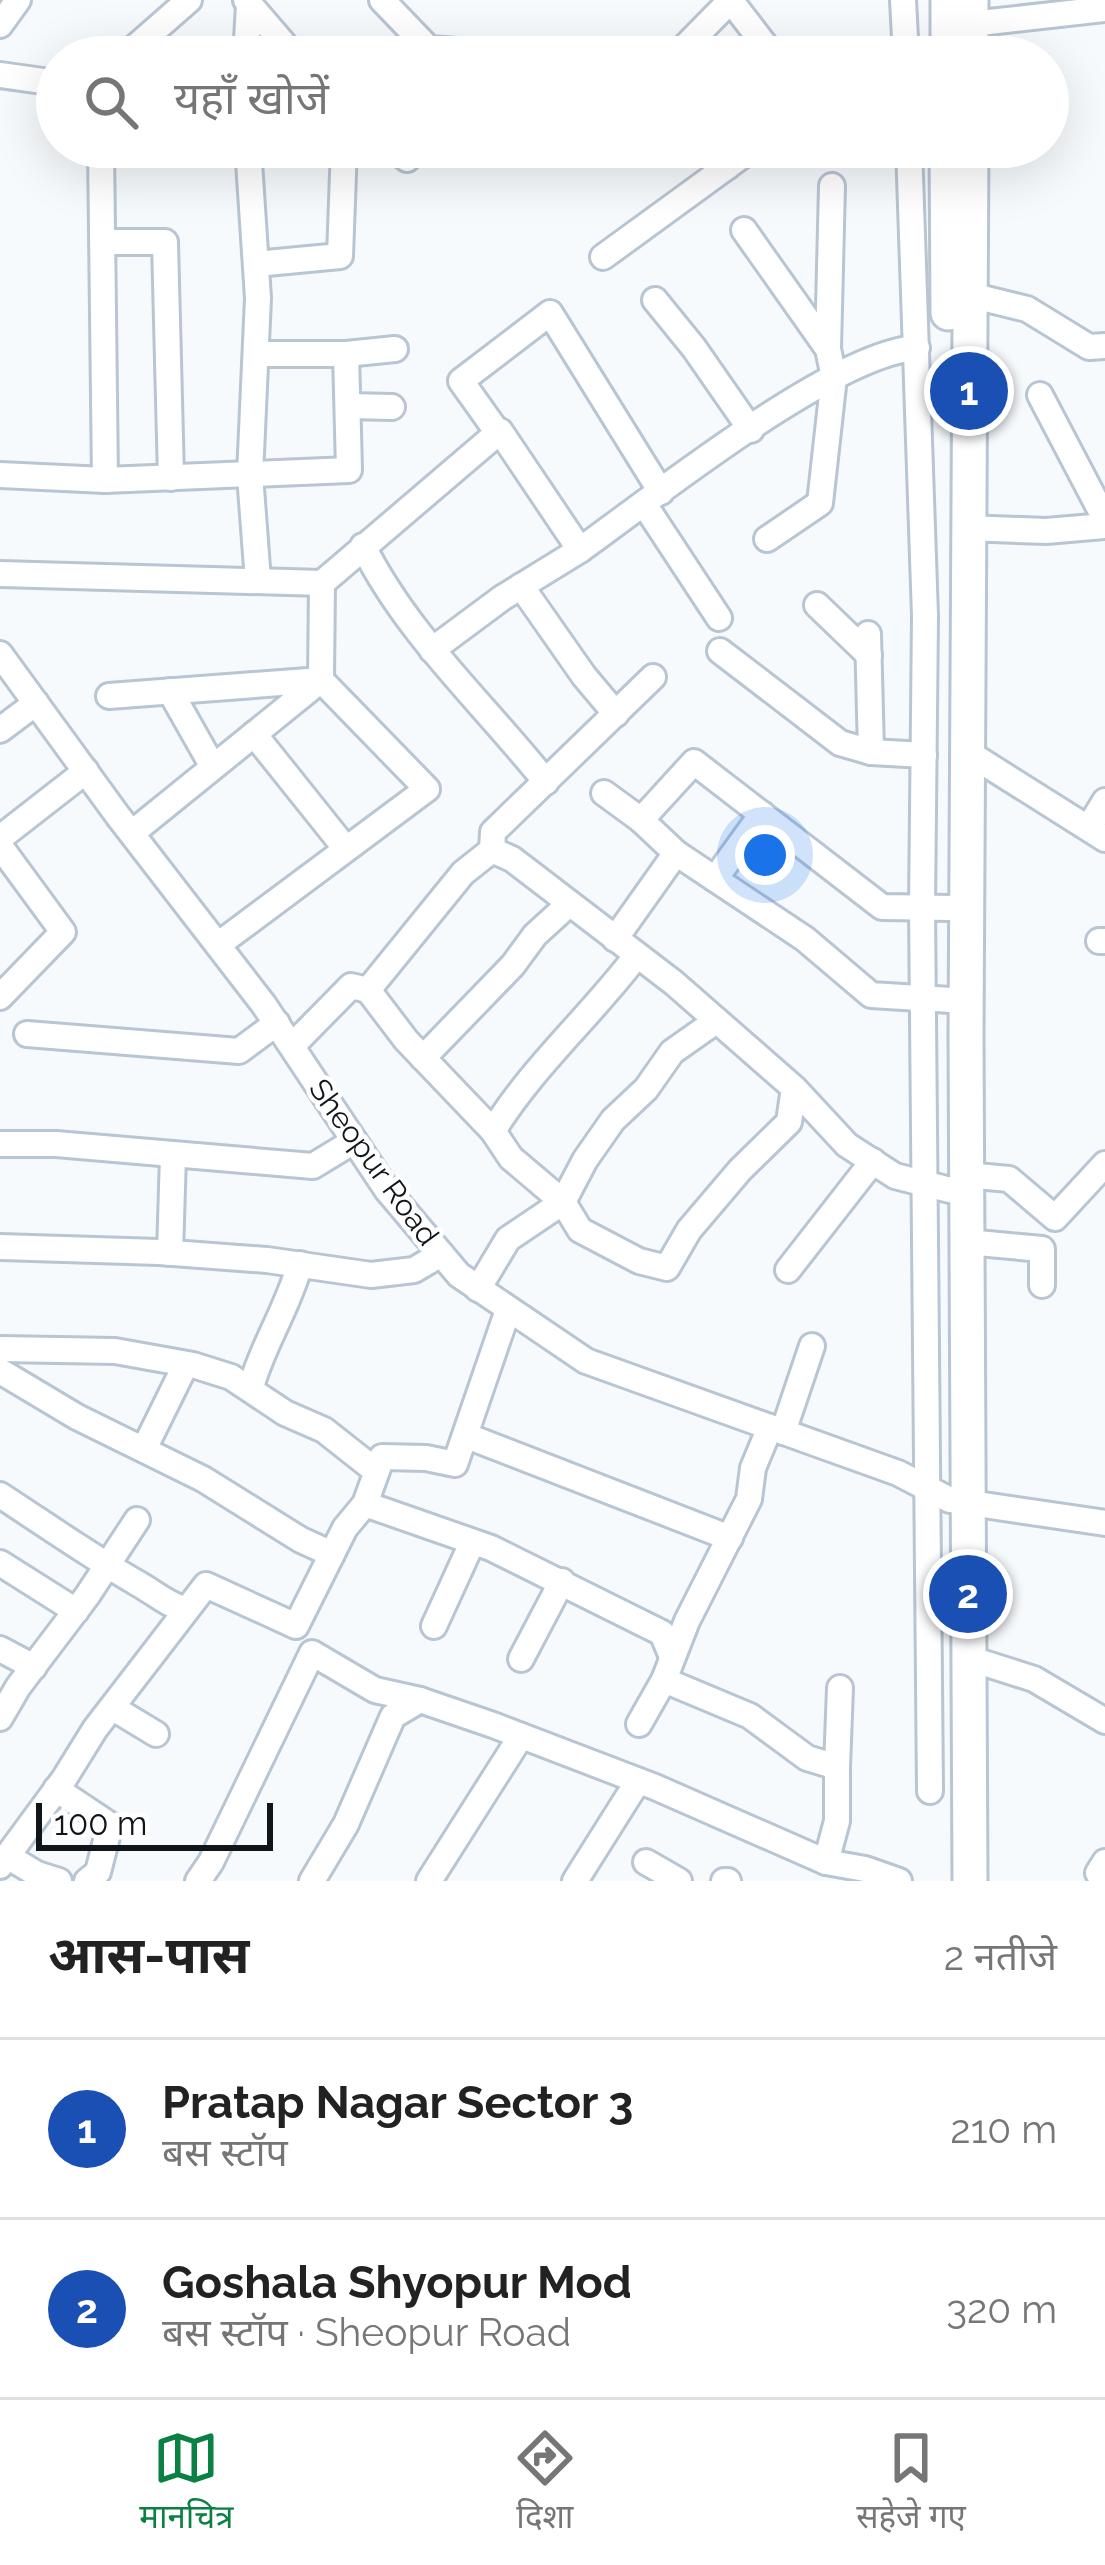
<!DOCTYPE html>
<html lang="hi">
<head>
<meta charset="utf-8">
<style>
  :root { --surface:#fff; --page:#f6f6f6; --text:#222; --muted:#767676; --line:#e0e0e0; --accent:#0b8043 }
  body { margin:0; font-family:Raleway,"Noto Sans Devanagari",sans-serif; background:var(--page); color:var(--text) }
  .scale { position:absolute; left:36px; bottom:30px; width:237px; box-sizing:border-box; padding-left:12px; border:6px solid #10151a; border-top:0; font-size:33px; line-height:42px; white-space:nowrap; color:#10151a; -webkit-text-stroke:9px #fff; paint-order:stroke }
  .you { position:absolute; left:765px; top:855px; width:42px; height:42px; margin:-30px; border:9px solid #fff; border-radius:50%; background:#1a73e8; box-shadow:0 0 0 18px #1a73e833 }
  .badge { display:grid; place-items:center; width:78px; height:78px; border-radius:50%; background:var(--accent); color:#fff; font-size:39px; font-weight:700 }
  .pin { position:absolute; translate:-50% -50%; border:6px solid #fff; box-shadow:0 3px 12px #0006 }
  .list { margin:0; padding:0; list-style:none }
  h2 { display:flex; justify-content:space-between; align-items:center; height:156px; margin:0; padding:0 48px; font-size:51px }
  h2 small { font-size:39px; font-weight:400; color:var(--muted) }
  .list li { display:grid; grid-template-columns:78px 1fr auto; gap:36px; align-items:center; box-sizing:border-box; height:180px; padding:0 48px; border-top:3px solid var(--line) }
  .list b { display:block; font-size:45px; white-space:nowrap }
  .list p { margin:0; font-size:39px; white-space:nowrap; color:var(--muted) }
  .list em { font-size:39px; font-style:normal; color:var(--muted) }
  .icon { flex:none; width:66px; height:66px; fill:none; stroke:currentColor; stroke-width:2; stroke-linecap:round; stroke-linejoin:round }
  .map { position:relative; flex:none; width:1105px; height:1881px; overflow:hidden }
  .search { position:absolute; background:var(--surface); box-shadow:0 12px 48px #0002; left:36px; right:36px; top:36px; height:132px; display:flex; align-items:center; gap:30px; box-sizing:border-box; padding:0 42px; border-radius:66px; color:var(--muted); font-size:45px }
  .sheet { height:516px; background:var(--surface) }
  nav { display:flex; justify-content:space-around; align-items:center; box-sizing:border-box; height:168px; border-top:3px solid var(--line); background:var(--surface); font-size:33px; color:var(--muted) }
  nav a { display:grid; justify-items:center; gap:6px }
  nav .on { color:var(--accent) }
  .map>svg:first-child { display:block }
</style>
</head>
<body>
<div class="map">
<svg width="1105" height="1881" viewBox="0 0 1105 1881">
  <rect width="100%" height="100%" fill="#f7fafd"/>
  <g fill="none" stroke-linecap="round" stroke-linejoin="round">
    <defs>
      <g id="minor">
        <polyline points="246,0 295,57"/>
        <polyline points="382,0 429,49 547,57"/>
        <polyline points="903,0 906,57"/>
        <polyline points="731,1 774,57"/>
        <polyline points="971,24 1105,9"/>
        <polyline points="0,25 18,0"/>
        <polyline points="124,57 189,0"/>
        <polyline points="246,57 249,5"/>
        <polyline points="675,57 731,0"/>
        <polyline points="0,75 57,83"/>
        <polyline points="101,147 105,480"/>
        <polyline points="248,147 258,298 250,475 258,581"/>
        <polyline points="392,147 407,159 418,147"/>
        <polyline points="712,147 727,167"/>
        <polyline points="841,147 846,147"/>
        <polyline points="909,147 925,616 922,908 930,1791"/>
        <polyline points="101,151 248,153"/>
        <polyline points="744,230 828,349 834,377 820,503 767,539"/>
        <polyline points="103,242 165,242 171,478"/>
        <polyline points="603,257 754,147"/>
        <polyline points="256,264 340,256 344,147"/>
        <polyline points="970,295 1027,309 1089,347 1105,346"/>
        <polyline points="655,300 694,348 751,430"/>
        <polyline points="828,349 832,186"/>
        <polyline points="346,354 395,349"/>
        <polyline points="1040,395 1105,519"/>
        <polyline points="348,406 392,407"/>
        <polyline points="498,433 461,381 550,313 661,492"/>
        <polyline points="0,475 105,480 349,470 346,354 256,354"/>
        <polyline points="644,504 719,618"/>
        <polyline points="966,528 1046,531 1105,526"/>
        <path d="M 363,546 C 408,636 484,704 546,782"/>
        <path d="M 0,574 L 322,583 L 500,431 L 580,550 C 653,498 835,352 917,348"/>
        <polyline points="521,586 584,676 616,714"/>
        <polyline points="817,605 869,655"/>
        <polyline points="868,634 871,752"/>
        <polyline points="432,650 502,598 580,550"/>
        <polyline points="720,651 840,743 871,752 924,755"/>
        <polyline points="0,654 118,816 264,1005 387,1190 459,1275 586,1361 898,1473 950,1500 1105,1523"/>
        <polyline points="170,691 213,767"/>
        <polyline points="109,696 321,680 322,583"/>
        <polyline points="0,730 36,703"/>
        <polyline points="254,734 346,849"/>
        <polyline points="967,752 1105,839"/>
        <polyline points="604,793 641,820 694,762 882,907 952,908"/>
        <polyline points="641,820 676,853 805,939 871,995 951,1000"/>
        <polyline points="1089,827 1105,801"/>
        <polyline points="132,833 321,680 427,789 219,944"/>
        <polyline points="0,838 86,771"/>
        <polyline points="0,846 63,932 0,997"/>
        <polyline points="492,850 493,832 653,677"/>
        <polyline points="715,879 762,814"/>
        <polyline points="615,939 676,853"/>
        <polyline points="1099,941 1105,941"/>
        <polyline points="27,1034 239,1051 277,1023"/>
        <polyline points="292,1046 351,986 368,990"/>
        <polyline points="423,1058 513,965 535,935 569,904"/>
        <polyline points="794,1088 789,1122 740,1170 689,1230 667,1268 639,1261 580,1230 563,1202 511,1158 493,1131 406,1040 368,990 463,873 492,850 512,859 674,983 794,1088 847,1145 895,1176 950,1190"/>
        <path d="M 493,1131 C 533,1066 591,1016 637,955"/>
        <polyline points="0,1144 56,1144 313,1166 354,1141"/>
        <polyline points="966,1175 1009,1179 1055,1218 1105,1164"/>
        <polyline points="967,1242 1042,1249 1042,1285"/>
        <polyline points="0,1247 159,1252 267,1260 371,1275 414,1270 441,1254"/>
        <polyline points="170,1253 173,1155"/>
        <polyline points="788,1270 873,1161"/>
        <polyline points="478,1289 508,1239 563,1202 585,1160 613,1120 646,1089 672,1052 716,1021"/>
        <polyline points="508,1310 455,1464 426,1458 382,1457 365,1504 491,1548 662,1633 672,1657"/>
        <polyline points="0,1349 115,1351 193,1365 231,1377 285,1413 324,1430 376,1471"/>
        <polyline points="0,1371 77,1417 203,1479 301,1540 332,1554"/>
        <path d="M 251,1387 C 263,1344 288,1308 300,1264"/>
        <polyline points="770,1427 753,1468 749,1499 687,1621 664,1680 750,1716 807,1758 837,1767 837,1821 826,1862"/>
        <polyline points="783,1432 812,1346"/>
        <polyline points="467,1436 730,1538"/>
        <polyline points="144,1449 186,1364"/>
        <path d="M 0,1495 C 46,1525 90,1556 137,1583 C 155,1593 166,1604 186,1610"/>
        <polyline points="0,1563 76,1611"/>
        <polyline points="434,1626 472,1543"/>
        <polyline points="0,1649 34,1667"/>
        <polyline points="968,1658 1034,1679 1105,1721"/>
        <polyline points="521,1659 562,1581"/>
        <polyline points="113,1708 156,1734"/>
        <polyline points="0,1718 18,1687 87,1596 137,1520"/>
        <polyline points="639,1724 664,1680"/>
        <polyline points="837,1767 840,1688"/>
        <polyline points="56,1789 110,1825 98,1872 87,1881"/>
        <polyline points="7,1856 37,1874 59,1881"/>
        <polyline points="646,1862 679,1881"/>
        <polyline points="0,1866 64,1779 95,1729 206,1585 296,1626 345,1528 365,1504"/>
        <polyline points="1098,1873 1105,1862"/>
        <polyline points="198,1881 211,1862 312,1653 375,1690 420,1700 493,1725 655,1787 826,1862 865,1869 899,1881"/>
        <polyline points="312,1881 346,1824 393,1716 420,1700"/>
        <polyline points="429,1881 521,1736"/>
        <polyline points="575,1881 638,1781"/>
        <polyline points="724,1881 728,1881"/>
      </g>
      <g id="highway">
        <polyline points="948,0 948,57"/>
        <polyline points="971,57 971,0"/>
        <polyline points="947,147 948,313"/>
        <polyline points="970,1881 966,1035 971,147"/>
      </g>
    </defs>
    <!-- minor casing -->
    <use href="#minor" stroke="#b8c5d3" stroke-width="30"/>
    <!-- highway casing -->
    <use href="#highway" stroke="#b8c5d3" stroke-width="39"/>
    <!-- minor -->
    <use href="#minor" stroke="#fff" stroke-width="24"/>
    <!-- highway -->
    <use href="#highway" stroke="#fff" stroke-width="33"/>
  </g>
  <g text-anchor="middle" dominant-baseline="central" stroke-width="9" stroke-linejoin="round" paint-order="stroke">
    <!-- street labels -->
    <g font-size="30" fill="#10151a" stroke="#fff">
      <text transform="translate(374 1162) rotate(54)">Sheopur Road</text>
    </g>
  </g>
</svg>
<div class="scale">100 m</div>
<div class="you"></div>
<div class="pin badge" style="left:969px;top:391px;background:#1a4fb4">1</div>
<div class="pin badge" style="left:968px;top:1594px;background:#1a4fb4">2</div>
<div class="search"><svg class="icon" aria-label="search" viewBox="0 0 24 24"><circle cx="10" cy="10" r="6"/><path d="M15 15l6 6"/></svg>यहाँ खोजें</div>
</div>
<section class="sheet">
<h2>आस-पास<small>2 नतीजे</small></h2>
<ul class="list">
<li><span class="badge" style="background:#1a4fb4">1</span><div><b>Pratap Nagar Sector 3</b><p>बस स्टॉप</p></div><em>210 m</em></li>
<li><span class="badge" style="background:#1a4fb4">2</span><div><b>Goshala Shyopur Mod</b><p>बस स्टॉप · Sheopur Road</p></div><em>320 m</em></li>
</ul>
</section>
<nav>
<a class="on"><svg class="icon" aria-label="map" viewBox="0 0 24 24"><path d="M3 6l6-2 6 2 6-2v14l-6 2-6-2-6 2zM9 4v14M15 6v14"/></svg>मानचित्र</a>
<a><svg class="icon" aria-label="directions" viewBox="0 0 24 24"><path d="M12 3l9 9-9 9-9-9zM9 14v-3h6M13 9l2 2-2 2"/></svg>दिशा</a>
<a><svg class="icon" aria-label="saved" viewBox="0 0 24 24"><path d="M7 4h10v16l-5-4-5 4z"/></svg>सहेजे गए</a>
</nav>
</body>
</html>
